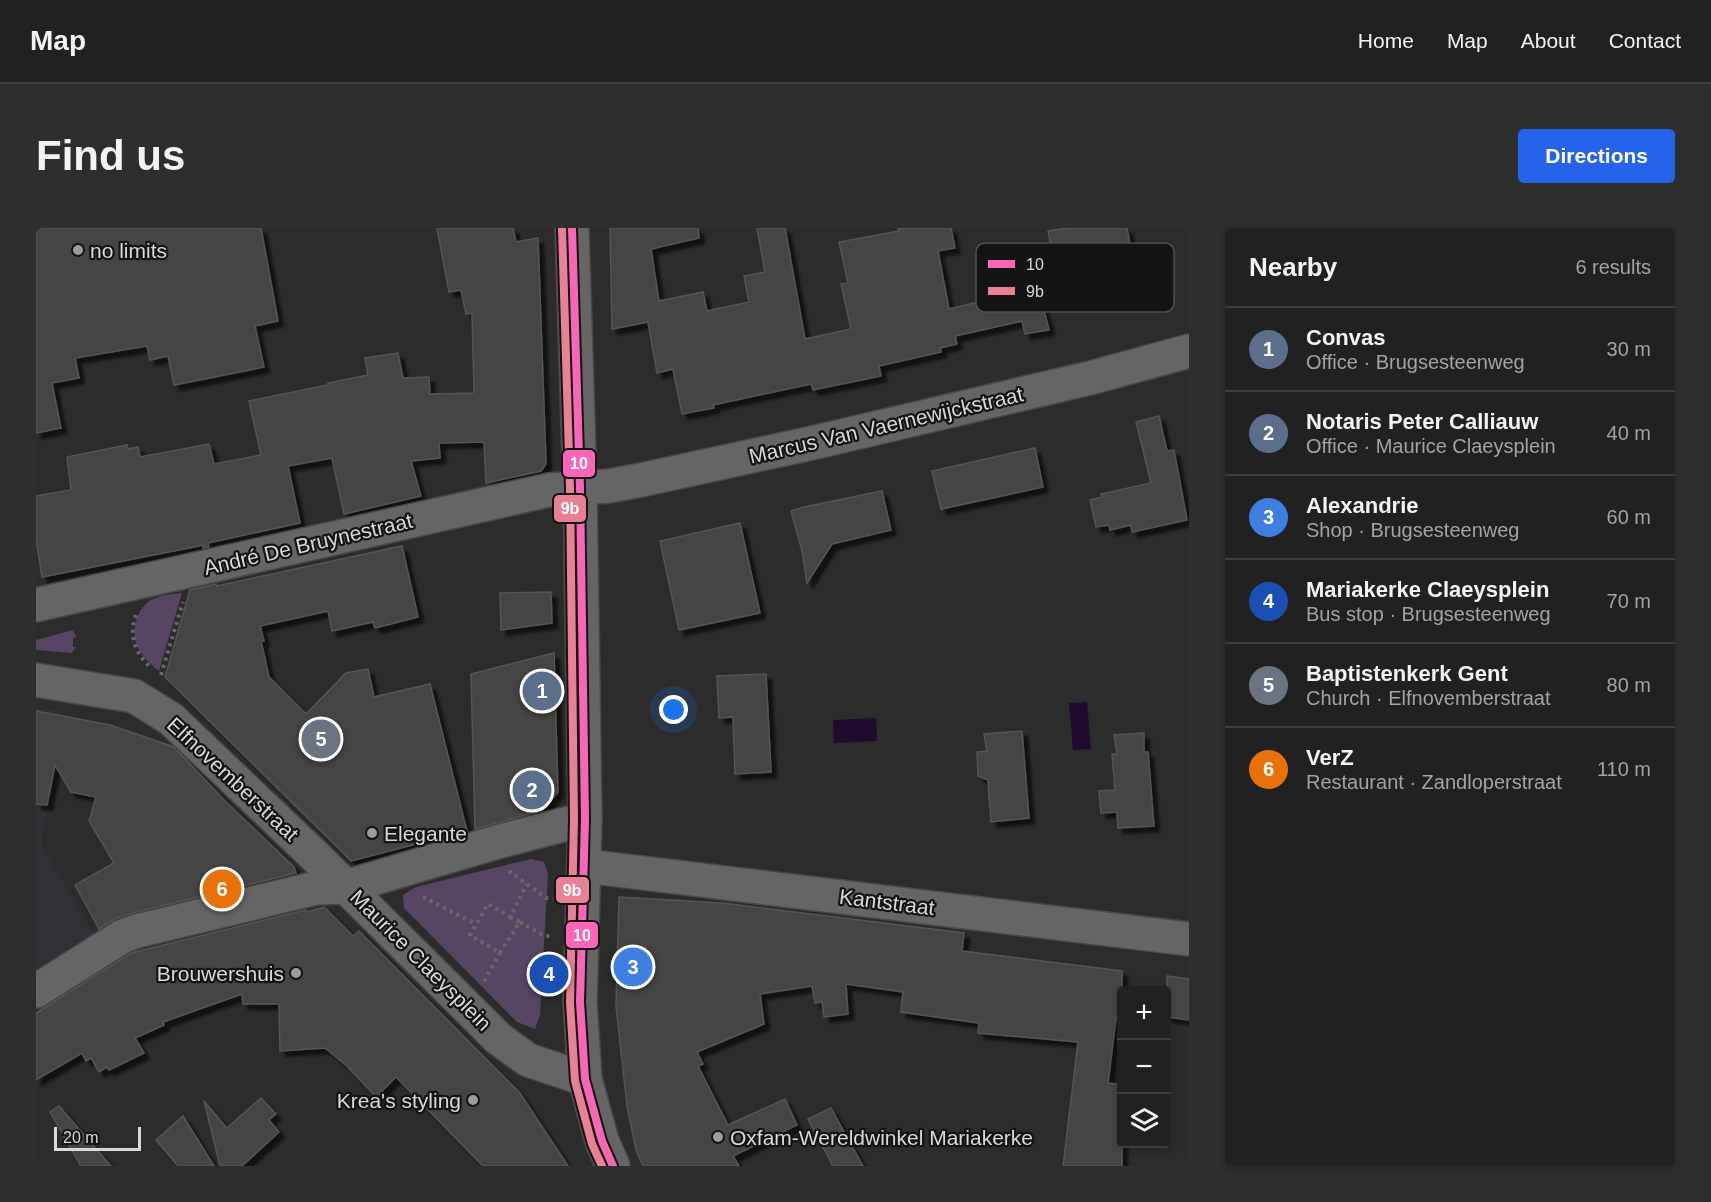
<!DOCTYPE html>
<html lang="en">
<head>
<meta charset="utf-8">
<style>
  :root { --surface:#212121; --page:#2d2e2e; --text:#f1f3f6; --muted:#a2a3a5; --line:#3e3e3f; --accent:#2563eb }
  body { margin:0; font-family:Arial,sans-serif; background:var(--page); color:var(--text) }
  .controls { position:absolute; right:18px; bottom:18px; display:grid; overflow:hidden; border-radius:6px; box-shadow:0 3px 9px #0003 }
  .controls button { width:54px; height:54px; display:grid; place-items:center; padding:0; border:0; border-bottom:2px solid var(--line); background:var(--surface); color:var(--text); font:30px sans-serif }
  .scale { position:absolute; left:18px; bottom:15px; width:87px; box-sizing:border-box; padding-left:6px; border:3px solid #d9d8da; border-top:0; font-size:16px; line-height:21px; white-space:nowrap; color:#d9d8da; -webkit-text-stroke:4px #141415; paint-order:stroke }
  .you { position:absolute; left:638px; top:482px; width:21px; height:21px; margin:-15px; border:4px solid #fff; border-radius:50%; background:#1a73e8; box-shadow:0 0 0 9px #1a73e833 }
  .badge { display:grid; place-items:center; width:39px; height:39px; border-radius:50%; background:var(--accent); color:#fff; font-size:20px; font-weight:700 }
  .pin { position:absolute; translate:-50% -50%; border:3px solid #fff; box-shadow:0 2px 6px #0006 }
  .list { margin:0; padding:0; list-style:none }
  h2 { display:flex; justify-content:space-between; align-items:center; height:78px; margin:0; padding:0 24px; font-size:26px }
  h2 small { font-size:20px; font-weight:400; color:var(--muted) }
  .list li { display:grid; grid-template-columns:39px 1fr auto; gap:18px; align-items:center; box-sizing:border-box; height:84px; padding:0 24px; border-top:2px solid var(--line) }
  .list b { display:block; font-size:22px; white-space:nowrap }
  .list p { margin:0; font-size:20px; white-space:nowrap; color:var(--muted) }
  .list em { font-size:20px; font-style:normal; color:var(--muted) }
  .icon { flex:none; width:33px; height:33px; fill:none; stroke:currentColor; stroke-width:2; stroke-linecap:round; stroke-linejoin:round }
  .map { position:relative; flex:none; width:1153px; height:938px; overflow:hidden; border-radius:6px }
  header { display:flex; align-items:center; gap:36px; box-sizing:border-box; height:84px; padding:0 30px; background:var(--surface); border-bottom:2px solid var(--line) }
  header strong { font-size:28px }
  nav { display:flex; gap:33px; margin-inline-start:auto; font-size:21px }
  .intro { display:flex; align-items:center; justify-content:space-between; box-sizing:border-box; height:144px; padding:0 36px }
  h1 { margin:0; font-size:42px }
  .button { padding:15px 27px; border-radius:6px; background:var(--accent); color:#fff; font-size:21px; font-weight:700 }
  main { display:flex; gap:36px; padding:0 36px }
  aside { flex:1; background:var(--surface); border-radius:6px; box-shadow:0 3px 9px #0003 }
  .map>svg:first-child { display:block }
</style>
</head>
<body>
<header>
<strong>Map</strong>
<nav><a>Home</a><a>Map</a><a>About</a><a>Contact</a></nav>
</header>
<div class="intro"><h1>Find us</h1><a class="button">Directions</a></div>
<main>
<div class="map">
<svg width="1153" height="938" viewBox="0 0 1153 938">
  <defs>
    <filter id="shadow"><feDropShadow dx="5.5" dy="5.5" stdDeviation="1.5" flood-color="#0009"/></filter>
  </defs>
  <rect width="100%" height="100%" fill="#2c2c2c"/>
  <!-- built -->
  <polygon fill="#332f36" points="0,480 27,484 5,616 59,709 0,743"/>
  <!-- green -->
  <g fill="#564664">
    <path d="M 146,365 L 123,443 C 114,436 105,428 101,417 C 95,401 101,379 117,371 C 126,367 137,366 146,365 Z"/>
    <polygon points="37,402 40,409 37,410 37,419 40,419 36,425 0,422 0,412"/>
    <polygon points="495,631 508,634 512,645 504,787 499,801 481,794 368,680 367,667 380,659"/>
  </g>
  <!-- water -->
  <g fill="#200a2e">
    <polygon points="1051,474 1055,521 1037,522 1033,475"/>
    <polygon points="840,490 841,513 798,515 797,492"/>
  </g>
  <!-- building -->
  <g fill="#454445" stroke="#555" stroke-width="1.5" filter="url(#shadow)">
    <polygon points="0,0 225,0 242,93 219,98 228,139 138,157 132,128 114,132 111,118 39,130 43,150 16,155 25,200 0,205"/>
    <polygon points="401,0 477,0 480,14 502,10 510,236 505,243 450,255 448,214 403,215 404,230 375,233 385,268 308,286 296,230 252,238 264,295 172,315 173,319 167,320 168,317 6,349 0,311 0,268 35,262 31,229 91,217 92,221 102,219 104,229 173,216 178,236 225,227 213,173 292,157 292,155 332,147 329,130 362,125 367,150 393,149 394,166 438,165 436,85 430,86 425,62 413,64"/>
    <polygon points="574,0 662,0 663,10 615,21 623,73 667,64 671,83 713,74 708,48 729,44 721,0 749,0 769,111 815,101 805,56 812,55 803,14 863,3 862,0 915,0 919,20 902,23 913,81 980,65 977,52 999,47 1013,102 989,106 986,93 919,108 921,116 904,120 905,124 843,138 845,148 777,162 775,156 677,177 678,180 646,186 637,141 621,145 612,94 576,101"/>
    <polygon points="1033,0 1091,0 1095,22 1086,35 1021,49 1012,3"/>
    <polygon points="1123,188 1131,223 1138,222 1151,292 1096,304 1095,297 1074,302 1073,297 1060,299 1054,272 1066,269 1065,266 1115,255 1100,194"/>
    <polygon points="999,220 1007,259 905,281 896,243"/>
    <polygon points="846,263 855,302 796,316 771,355 766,323 755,283 768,279"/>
    <polygon points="704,295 724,385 643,402 624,313"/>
    <polygon points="366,318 382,389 339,400 337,394 296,403 292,383 224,398 228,413 225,413 233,449 270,486 310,445 332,441 338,469 394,456 431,603 315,633 129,449 154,362 180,356 181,358"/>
    <polygon points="515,364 516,395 465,402 464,365"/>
    <polygon points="518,425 522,564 507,582 439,601 435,446"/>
    <polygon points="730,446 735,544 699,546 697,489 683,490 681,448"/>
    <polygon points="0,483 74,497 138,519 190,574 258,639 260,645 97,685 80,690 63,701 39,657 78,635 53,593 60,569 35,564 19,537 11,577 0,576"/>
    <polygon points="986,503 993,590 955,594 952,552 942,548 941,524 951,523 948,506"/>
    <polygon points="1108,505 1108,524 1112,524 1118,598 1082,600 1081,584 1065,585 1063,563 1079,562 1076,526 1081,526 1078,507"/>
    <polygon points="583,669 686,675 928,705 926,723 1086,743 1086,791 1080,790 1072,855 1086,857 1086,938 1027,938 1042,814 942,805 943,795 865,784 867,764 810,756 812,786 788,789 786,774 779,775 776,758 724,766 728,796 661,824 667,836 662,838 692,897 749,871 761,897 697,928 703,938 607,938 600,922 591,878 580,778"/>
    <polygon points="288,679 317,708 323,703 484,865 532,938 447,938 360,849 340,869 310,837 289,820 244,823 243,776 207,776 206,766 127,794 128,797 99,810 108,825 73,842 71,839 63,844 55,830 50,833 46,825 0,852 0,785 95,725 270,682 270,684"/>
    <polygon points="1131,748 1153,751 1153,792 1131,789"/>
    <polygon points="225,870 240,886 233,892 243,904 206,938 184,938 168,873 191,900"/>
    <polygon points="23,878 75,938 45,938 14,884"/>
    <polygon points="795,880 822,929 827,938 797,938 772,891"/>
    <polygon points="147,888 178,938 142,938 120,912"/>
  </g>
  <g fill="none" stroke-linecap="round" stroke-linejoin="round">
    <defs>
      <g id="minor">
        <polyline points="536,0 544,260 549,591 544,774 549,851 566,913 577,938"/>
        <polyline points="0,377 513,262 573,258 605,252 776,215 1054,150 1153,123"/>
        <polyline points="0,452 98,468 135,491 281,630 463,811 492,832 549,851"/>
        <polyline points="549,638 1153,711"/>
        <polyline points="0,763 87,708 101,703 280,660 309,659 461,614 549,591"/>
      </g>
    </defs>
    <!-- minor casing -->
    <use href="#minor" stroke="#484848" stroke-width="36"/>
    <!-- path -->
    <g stroke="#686868" stroke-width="4" stroke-dasharray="3 4.5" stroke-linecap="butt">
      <path d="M 100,387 C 92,409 100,426 116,441"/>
      <polyline points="125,447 147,374"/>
      <polyline points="473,643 510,670 517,670"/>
      <polyline points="387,669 440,696"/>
      <polyline points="474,689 484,694 464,725 434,707 452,676 474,689 491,656"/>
      <polyline points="484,694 508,708 516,708"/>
      <polyline points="448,753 464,725"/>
    </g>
    <!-- minor -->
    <use href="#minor" stroke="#656565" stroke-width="33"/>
    <defs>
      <polyline id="bus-1" points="536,0 544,260 549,591 544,774 549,851 566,913 577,938"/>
      <polyline id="bus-2" points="526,0 534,260 538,591 534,775 539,853 556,916 566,938"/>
    </defs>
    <!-- bus-1 casing -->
    <use href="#bus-1" stroke="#141415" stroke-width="12"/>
    <!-- bus-2 casing -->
    <use href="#bus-2" stroke="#141415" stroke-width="12"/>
    <!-- bus-1 -->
    <use href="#bus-1" stroke="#fa66b7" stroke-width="8"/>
    <!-- bus-2 -->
    <use href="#bus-2" stroke="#e88194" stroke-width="8"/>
  </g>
  <!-- markers -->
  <g fill="#9c9c9d" stroke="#141415" stroke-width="2">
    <circle cx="42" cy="22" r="6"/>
    <circle cx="336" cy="605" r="6"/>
    <circle cx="260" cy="745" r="6"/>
    <circle cx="437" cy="872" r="6"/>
    <circle cx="682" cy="909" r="6"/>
  </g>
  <g text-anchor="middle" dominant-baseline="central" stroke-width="4.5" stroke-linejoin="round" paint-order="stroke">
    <!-- poi labels -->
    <g font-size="21" fill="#d9d8da" stroke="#141415" text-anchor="start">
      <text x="54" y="22">no limits</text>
      <text x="348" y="605">Elegante</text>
      <text x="248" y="745" text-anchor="end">Brouwershuis</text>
      <text x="425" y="872" text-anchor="end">Krea's styling</text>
      <text x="694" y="909">Oxfam-Wereldwinkel Mariakerke</text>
    </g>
    <!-- street labels -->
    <g font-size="21" fill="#d9d8da" stroke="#141415">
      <text transform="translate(850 197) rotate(-13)">Marcus Van Vaernewijckstraat</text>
      <text transform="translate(272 316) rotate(-13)">André De Bruynestraat</text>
      <text transform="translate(197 551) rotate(43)">Elfnovemberstraat</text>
      <text transform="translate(851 674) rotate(7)">Kantstraat</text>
      <text transform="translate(385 732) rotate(45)">Maurice Claeysplein</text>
    </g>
  </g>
  <!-- legend -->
  <rect x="940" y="15" width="198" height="69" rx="9" fill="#141415" stroke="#4f4f50" stroke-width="1.5"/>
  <rect x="952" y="32" width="27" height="8" fill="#fa66b7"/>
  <rect x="952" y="59" width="27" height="8" fill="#e88194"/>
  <g font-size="16" fill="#d9d8da">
    <text x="990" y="42">10</text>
    <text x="990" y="69">9b</text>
  </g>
  <g stroke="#141415" stroke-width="2">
    <rect x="526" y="221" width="34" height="29" rx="6" fill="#fa66b7"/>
    <rect x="517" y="266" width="34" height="29" rx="6" fill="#e88194"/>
    <rect x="519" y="648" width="35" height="28" rx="6" fill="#e88194"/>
    <rect x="529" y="693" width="34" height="28" rx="6" fill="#fa66b7"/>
  </g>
  <g font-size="16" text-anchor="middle" font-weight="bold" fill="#fff">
    <text x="543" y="241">10</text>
    <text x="534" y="286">9b</text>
    <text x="536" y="668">9b</text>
    <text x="546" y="713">10</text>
  </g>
</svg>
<div class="controls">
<button>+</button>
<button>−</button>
<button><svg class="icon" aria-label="layers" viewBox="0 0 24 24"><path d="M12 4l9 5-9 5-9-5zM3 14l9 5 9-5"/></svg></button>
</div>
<div class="scale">20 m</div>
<div class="you"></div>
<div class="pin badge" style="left:506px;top:463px;background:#5c6f8a">1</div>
<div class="pin badge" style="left:496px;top:562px;background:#5c6f8a">2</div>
<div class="pin badge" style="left:597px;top:739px;background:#3f7fe0">3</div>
<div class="pin badge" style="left:513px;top:746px;background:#1a4fb4">4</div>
<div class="pin badge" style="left:285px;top:511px;background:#6b7280">5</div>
<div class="pin badge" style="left:186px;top:661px;background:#e8710a">6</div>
</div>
<aside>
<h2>Nearby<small>6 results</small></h2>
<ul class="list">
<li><span class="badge" style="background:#5c6f8a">1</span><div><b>Convas</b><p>Office · Brugsesteenweg</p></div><em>30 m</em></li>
<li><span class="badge" style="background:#5c6f8a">2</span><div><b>Notaris Peter Calliauw</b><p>Office · Maurice Claeysplein</p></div><em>40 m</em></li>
<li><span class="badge" style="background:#3f7fe0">3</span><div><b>Alexandrie</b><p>Shop · Brugsesteenweg</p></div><em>60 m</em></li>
<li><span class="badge" style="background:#1a4fb4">4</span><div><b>Mariakerke Claeysplein</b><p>Bus stop · Brugsesteenweg</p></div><em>70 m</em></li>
<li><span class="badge" style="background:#6b7280">5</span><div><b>Baptistenkerk Gent</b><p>Church · Elfnovemberstraat</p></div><em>80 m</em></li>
<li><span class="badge" style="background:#e8710a">6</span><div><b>VerZ</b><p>Restaurant · Zandloperstraat</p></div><em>110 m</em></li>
</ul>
</aside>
</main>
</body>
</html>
